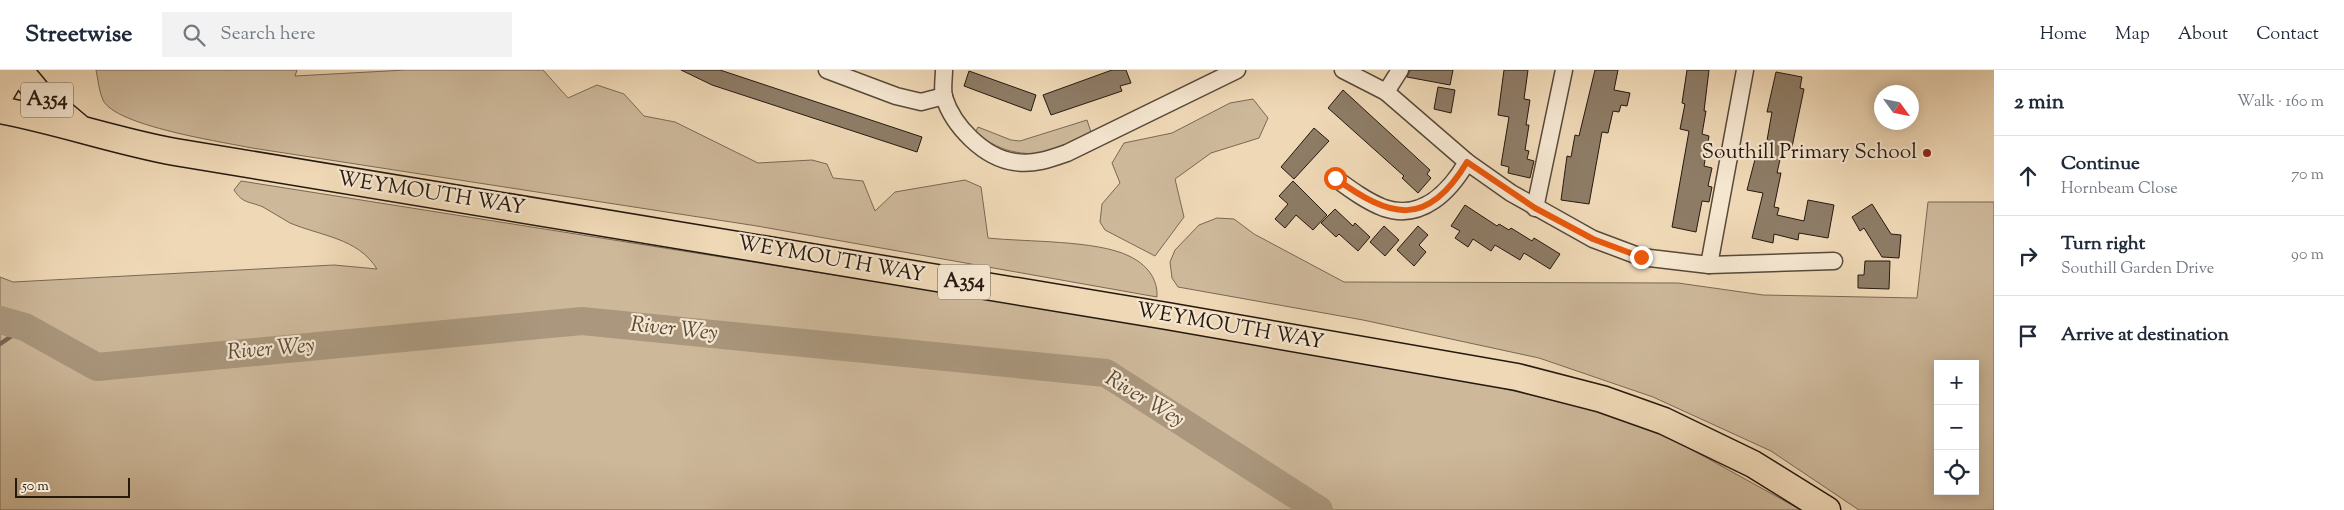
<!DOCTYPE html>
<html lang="en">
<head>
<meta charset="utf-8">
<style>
  :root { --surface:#fff; --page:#f2f2f3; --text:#1f2937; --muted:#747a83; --line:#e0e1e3 }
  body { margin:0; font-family:"Sorts Mill Goudy",serif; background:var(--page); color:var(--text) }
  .controls { position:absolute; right:15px; bottom:15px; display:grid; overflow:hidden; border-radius:0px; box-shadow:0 2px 12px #0003 }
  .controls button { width:45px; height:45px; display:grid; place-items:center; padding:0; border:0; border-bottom:1px solid var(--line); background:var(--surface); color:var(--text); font:25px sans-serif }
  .compass { position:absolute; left:1874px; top:15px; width:45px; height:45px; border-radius:50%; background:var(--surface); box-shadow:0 2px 12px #0003; rotate:123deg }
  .scale { position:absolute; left:15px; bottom:12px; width:115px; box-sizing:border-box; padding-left:5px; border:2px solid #25190f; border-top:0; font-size:14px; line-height:18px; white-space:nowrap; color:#25190f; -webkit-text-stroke:4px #f5e6d0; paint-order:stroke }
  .stop { position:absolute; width:15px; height:15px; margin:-11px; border:4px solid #ea580c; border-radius:50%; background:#fff }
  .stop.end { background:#ea580c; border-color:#fff; box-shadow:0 1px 5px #0008 }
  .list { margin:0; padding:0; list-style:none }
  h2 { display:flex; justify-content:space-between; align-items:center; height:65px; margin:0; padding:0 20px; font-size:21px }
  h2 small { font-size:16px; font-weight:400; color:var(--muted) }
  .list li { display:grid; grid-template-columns:32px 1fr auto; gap:15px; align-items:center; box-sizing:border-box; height:80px; padding:0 20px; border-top:1px solid var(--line) }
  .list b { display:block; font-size:19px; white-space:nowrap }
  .list p { margin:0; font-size:16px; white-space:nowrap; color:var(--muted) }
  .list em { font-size:16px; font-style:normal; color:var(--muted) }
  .icon { flex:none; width:28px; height:28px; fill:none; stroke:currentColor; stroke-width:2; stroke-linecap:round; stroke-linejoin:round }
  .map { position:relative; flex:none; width:1994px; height:440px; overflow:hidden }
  header { display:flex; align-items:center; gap:30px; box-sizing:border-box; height:70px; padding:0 25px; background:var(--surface); border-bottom:1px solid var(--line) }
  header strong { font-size:24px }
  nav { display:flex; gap:28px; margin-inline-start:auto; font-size:18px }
  .search { width:350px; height:45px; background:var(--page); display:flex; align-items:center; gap:12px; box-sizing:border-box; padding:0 18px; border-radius:0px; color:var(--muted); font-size:19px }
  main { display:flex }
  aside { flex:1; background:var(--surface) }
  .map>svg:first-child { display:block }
</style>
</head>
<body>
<header>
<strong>Streetwise</strong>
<div class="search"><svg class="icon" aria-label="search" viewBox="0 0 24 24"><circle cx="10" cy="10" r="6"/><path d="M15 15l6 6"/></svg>Search here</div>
<nav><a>Home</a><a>Map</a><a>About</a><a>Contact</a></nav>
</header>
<main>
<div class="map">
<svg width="1994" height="440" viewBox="0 0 1994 440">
  <rect width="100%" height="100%" fill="#efd8b6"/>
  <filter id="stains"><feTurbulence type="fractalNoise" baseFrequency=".004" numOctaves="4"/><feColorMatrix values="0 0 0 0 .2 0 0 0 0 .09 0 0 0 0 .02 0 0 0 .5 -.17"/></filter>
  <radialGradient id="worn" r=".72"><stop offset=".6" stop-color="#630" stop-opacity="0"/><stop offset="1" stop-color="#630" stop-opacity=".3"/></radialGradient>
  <!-- green -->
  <g fill="#cdb89a" stroke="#796854" fill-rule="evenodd">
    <path d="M 96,0 L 297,0 L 295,6 L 406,0 L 543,0 L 568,28 L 597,15 L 624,24 L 644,46 L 675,52 L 758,93 L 812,90 L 827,94 L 833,108 L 863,111 L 875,141 L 895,122 L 965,110 L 981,117 L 988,168 C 1025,172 1097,170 1129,186 C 1146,194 1158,208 1157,227 L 757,156 L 252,78 C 223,72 115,56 103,30 C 99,22 98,9 96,0 Z"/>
    <polygon points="1253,29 1268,48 1259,68 1211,83 1175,109 1184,147 1155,186 1105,160 1100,152 1102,134 1120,113 1112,93 1124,73 1172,63 1230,33"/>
    <path d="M 1087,50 L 1091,62 C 1079,69 1066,77 1052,81 C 1027,88 994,81 976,61 L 978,57 L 1011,70 L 1020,71 Z"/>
    <path d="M 241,111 L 1157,256 L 1472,311 L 1589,339 L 1669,367 L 1801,440 L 0,440 L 0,207 L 13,212 L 334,195 L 377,199 C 358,168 321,166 290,153 C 281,148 272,142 263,137 C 249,131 243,134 234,120 Z"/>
    <path d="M 1928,132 L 1994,132 L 1994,440 L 1859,440 L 1771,381 L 1653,327 L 1539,288 L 1363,250 L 1178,217 L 1172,208 L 1170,192 L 1175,180 L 1199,155 L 1217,148 L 1234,149 L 1254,164 L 1344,212 L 1678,213 L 1763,225 L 1917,228 ZM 1938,294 L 1975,294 L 1975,421 L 1938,421 Z"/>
  </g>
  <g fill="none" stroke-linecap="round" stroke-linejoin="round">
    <!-- stream -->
    <polyline stroke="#756551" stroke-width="4.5" points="0,274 25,257"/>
    <!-- river -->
    <polyline stroke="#aa977d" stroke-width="28" points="0,250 25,257 97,297 582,251 1106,303 1319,440"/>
  </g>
  <!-- building -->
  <g fill="#8e7c66" stroke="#25190f">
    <polygon points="681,0 720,0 922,67 917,82 712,15"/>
    <polygon points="1112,0 1126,0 1131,13 1120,16 1122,21 1051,45 1043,25"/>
    <polygon points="1410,0 1453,0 1450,15 1407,7"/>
    <polygon points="1504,0 1528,0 1524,29 1530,30 1526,55 1529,55 1525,80 1529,81 1527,89 1534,91 1530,108 1508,103 1509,97 1501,95 1509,47 1498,45"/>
    <polygon points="1595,0 1618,0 1614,20 1630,23 1627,36 1621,35 1619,42 1613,41 1608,63 1602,62 1589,134 1561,130 1567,86 1571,87 1575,65 1579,66"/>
    <polygon points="1687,0 1709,0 1704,41 1706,41 1702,64 1709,66 1704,96 1712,98 1708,116 1712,117 1709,132 1702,131 1696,162 1672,157 1689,61 1680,59 1685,34 1682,33"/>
    <polygon points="969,1 1036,25 1031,41 964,16"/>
    <polygon points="1776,2 1802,7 1800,18 1804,19 1792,77 1783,76 1777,103 1781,103 1774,137 1779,138 1777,145 1804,151 1808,130 1834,135 1828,168 1799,163 1798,170 1774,164 1773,173 1752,168 1763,123 1747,120 1759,74 1766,76 1772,42 1767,42"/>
    <polygon points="1438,17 1455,20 1451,43 1434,39"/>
    <polygon points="1343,20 1430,100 1427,104 1431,108 1418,123 1402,108 1404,106 1328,38"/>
    <polygon points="1314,58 1329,71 1294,109 1281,97"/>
    <polygon points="1293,111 1327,145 1313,160 1296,145 1285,158 1275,149 1288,134 1279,126"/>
    <polygon points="1872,134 1891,164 1901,165 1899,188 1882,187 1864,158 1860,161 1852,147"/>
    <polygon points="1465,135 1497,156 1499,154 1509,160 1511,158 1532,171 1534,168 1560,184 1550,199 1524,183 1520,190 1495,175 1491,181 1473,169 1468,177 1455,168 1460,161 1451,156"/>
    <polygon points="1335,139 1353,156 1355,153 1370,167 1358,181 1339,164 1336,167 1321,153"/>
    <polygon points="1384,156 1399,170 1385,186 1370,172"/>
    <polygon points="1418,156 1428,165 1419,175 1426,182 1414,196 1397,180"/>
    <polygon points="1865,191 1890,191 1889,219 1858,218 1858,205 1864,205"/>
  </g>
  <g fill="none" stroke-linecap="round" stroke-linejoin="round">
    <defs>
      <g id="minor">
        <polyline points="827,0 896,26 921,32 944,26"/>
        <path d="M 944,0 C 944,8 942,19 944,27 C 953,56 984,88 1015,92 C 1033,95 1050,89 1067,83 L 1237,0"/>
        <polyline points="1343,0 1386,22 1467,92 1511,123 1593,169 1641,187 1709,195 1834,191"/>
        <polyline points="1386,22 1400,0"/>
        <path d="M 1335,108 C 1350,119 1366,131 1384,138 C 1422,151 1450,121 1467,92"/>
        <polyline points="1535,138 1564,0"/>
        <polyline points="1709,195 1745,0"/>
      </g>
      <g id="trunk">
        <polyline points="19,0 39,24 77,56"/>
        <polyline points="0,25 7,13 11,0"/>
        <path d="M 0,40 C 59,51 115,71 175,82 L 1167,246 L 1517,307 L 1602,329 L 1664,351 L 1753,394 L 1827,440"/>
      </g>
    </defs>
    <!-- minor casing -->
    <use href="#minor" stroke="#584939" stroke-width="19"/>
    <!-- trunk casing -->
    <use href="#trunk" stroke="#25190f" stroke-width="29"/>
    <!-- minor -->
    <use href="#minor" stroke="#f5e6d0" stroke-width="16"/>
    <!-- trunk -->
    <use href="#trunk" stroke="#efd8b6" stroke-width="26"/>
  </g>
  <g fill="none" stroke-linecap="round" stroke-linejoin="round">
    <!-- route -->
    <path stroke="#ea580c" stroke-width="6" d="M 1335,108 C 1390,148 1427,159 1467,92 L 1535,138 L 1593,169 L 1641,187"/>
  </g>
  <!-- markers -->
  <circle fill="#8f2418" stroke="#f5e6d0" stroke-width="2" cx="1927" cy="83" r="5"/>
  <g text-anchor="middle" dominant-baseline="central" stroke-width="4.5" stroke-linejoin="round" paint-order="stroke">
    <!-- shield labels -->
    <g fill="#f5e6d0" stroke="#635649" stroke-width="1">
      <rect x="21" y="12.5" width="52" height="35" rx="4"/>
      <rect x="938" y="194.5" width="52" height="35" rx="4"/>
    </g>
    <g font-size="20" font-weight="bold" fill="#25190f">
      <text x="47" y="30">A354</text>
      <text x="964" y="212">A354</text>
    </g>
    <!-- poi labels -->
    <g font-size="21" fill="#25190f" stroke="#f5e6d0" text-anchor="end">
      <text x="1917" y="83">Southill Primary School</text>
    </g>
    <!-- street labels -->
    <g font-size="21" fill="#25190f" stroke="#f5e6d0">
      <text transform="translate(431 124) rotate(9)">WEYMOUTH WAY</text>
      <text transform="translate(831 190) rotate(10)">WEYMOUTH WAY</text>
      <text transform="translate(1230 257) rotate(10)">WEYMOUTH WAY</text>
    </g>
    <!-- water labels -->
    <g font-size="22" font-style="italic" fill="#5a4b3b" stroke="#f5e6d0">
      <text transform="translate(674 260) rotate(6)">River Wey</text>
      <text transform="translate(271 280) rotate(-5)">River Wey</text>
      <text transform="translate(1144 330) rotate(31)">River Wey</text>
    </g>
  </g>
  <rect width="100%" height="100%" filter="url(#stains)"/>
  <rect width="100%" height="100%" fill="url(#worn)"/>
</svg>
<div class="controls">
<button>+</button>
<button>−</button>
<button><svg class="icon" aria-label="locate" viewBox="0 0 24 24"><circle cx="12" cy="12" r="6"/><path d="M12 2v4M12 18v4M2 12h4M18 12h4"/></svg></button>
</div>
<svg class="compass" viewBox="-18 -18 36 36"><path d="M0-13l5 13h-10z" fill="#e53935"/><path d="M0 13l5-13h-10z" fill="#747a83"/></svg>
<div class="scale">50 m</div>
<div class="stop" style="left:1335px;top:108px"></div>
<div class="stop end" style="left:1641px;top:187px"></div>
</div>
<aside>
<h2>2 min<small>Walk · 160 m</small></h2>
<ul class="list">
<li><svg class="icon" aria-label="ahead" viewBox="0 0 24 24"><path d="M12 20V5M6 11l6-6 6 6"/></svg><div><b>Continue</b><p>Hornbeam Close</p></div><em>70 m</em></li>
<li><svg class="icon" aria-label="right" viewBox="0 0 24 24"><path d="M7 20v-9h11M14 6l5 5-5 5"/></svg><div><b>Turn right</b><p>Southill Garden Drive</p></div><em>90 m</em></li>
<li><svg class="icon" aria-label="arrive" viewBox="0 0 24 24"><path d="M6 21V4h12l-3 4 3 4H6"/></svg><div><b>Arrive at destination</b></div></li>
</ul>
</aside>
</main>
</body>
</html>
